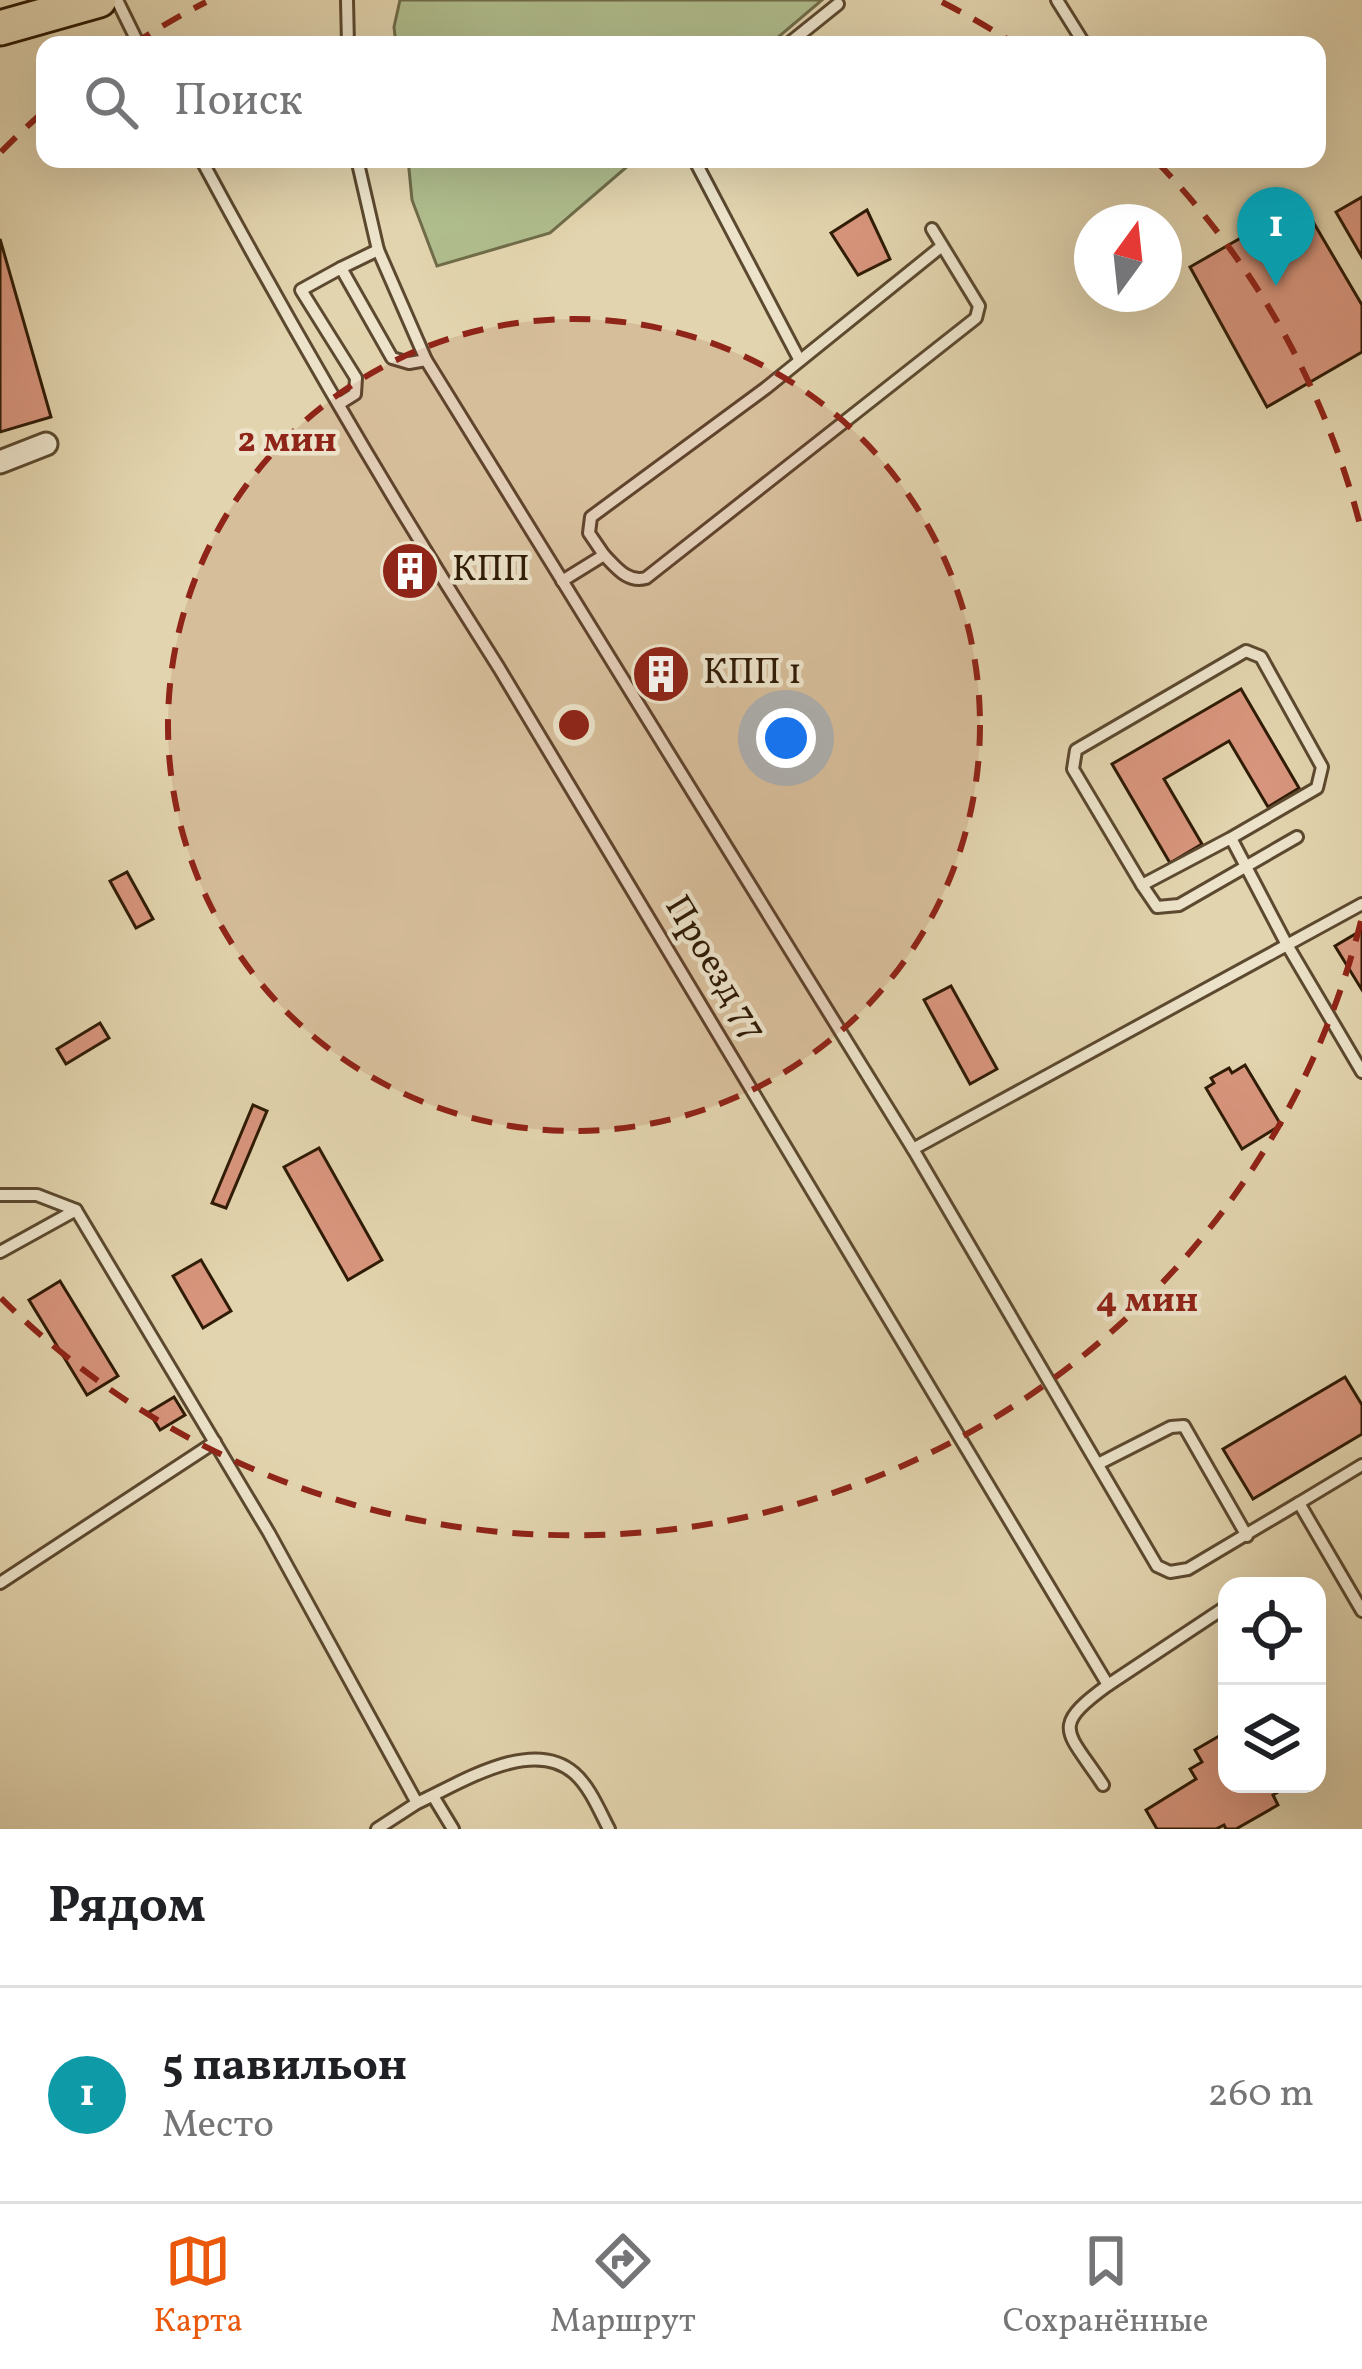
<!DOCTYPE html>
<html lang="ru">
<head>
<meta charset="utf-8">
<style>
  :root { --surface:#fff; --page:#f2f2f2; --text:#202124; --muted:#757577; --line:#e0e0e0; --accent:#ea580c }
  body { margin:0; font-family:Vollkorn,serif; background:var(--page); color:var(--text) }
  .controls { position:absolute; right:36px; bottom:36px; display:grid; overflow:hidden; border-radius:24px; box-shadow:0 12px 48px #0002 }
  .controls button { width:108px; height:108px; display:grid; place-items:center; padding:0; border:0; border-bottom:3px solid var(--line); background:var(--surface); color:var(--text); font:60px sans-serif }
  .compass { position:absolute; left:1074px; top:204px; width:108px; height:108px; border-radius:50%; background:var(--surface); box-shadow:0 12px 48px #0002; rotate:15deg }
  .you { position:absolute; left:786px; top:738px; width:42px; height:42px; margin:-30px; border:9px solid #fff; border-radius:50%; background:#1a73e8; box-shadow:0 0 0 18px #1a73e833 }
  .badge { display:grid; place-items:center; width:78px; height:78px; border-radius:50%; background:var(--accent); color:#fff; font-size:39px; font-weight:700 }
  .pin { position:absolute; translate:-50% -99px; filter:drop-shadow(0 3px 6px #0008) }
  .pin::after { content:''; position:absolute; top:63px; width:42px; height:36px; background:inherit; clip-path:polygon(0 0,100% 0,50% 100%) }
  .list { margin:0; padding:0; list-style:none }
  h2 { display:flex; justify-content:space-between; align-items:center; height:156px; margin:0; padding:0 48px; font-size:51px }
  h2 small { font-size:39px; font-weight:400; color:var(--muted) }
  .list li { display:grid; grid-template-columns:78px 1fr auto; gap:36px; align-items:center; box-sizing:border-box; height:216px; padding:0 48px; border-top:3px solid var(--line) }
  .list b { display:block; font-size:45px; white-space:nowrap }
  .list p { margin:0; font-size:39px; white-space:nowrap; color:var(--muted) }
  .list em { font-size:39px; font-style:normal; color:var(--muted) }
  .icon { flex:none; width:66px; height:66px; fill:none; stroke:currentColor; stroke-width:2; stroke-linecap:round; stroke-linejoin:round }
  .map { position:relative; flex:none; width:1362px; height:1829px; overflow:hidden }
  .search { position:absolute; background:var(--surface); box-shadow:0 12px 48px #0002; left:36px; right:36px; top:36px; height:132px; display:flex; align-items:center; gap:30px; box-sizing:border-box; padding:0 42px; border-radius:24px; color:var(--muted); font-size:45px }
  .sheet { height:372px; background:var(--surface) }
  nav { display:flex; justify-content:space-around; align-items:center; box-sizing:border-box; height:168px; border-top:3px solid var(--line); background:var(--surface); font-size:33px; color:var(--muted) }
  nav a { display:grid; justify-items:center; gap:6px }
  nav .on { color:var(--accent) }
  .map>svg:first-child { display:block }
</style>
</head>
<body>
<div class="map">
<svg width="1362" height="1829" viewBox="0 0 1362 1829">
  <rect width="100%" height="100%" fill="#e2d4ae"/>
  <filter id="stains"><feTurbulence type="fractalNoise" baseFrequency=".00167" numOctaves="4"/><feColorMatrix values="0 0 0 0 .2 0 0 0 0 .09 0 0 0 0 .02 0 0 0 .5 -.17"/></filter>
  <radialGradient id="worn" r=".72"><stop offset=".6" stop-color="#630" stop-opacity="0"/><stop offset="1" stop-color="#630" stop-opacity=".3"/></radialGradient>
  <!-- green -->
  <g fill="#b0bd8d" stroke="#706c49" stroke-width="3">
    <polygon points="400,0 822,0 769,45 396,45 394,27"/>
    <polygon points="408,159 636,159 550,233 437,266 412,200"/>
  </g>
  <!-- building -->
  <g fill="#d8957d" stroke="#2f1b05" stroke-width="3">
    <polygon points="1362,197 1362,257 1336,212"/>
    <polygon points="1302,203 1362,305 1362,352 1267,407 1190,267"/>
    <polygon points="867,210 890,259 858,275 831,233"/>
    <polygon points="0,239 51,417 0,432"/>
    <polygon points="410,551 426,580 410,590 393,561"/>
    <polygon points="666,658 677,677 655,691 644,672"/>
    <polygon points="1241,689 1299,788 1268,807 1229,741 1164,779 1202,844 1170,863 1112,764"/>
    <polygon points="127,872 153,919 136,928 110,881"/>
    <polygon points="1362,930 1362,990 1335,946"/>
    <polygon points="951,986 997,1069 970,1084 924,1000"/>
    <polygon points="100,1023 109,1038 66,1064 57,1049"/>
    <polygon points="1245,1065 1281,1125 1242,1149 1206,1088 1214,1083 1211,1078 1229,1068 1232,1073"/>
    <polygon points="253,1105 267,1111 226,1208 212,1203"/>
    <polygon points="319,1148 382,1260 348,1280 284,1167"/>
    <polygon points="201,1260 231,1311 203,1328 173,1276"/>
    <polygon points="60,1281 118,1376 87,1395 29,1300"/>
    <polygon points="1345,1377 1362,1405 1362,1434 1253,1499 1223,1449"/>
    <polygon points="174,1397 185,1415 160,1430 149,1412"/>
    <polygon points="1221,1735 1227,1744 1227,1784 1292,1784 1273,1795 1278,1805 1236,1829 1226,1829 1224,1825 1216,1829 1157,1829 1146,1810 1196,1779 1190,1769 1202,1762 1195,1750"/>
  </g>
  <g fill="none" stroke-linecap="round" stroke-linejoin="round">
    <defs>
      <g id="service">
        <polyline points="117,0 139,45"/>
        <polyline points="347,0 348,45"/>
        <polyline points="1057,0 1085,45"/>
        <polyline points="787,45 838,4"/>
        <path d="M 201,159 C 294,332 393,502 499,668 L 1108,1685 L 1227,1606"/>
        <polyline points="357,159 378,250 426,360 913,1149 1157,1566 1170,1572 1188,1569 1299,1503 1362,1611"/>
        <polyline points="694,159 799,359"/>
        <polyline points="341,268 378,250"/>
        <polyline points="339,404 355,394 356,378 301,290 341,268 392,358 409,363 426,360"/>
        <path d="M 604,555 C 616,567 627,583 646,578 L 976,318 L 979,306 L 932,229"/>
        <polyline points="562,581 604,555 589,533 591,517 766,388 942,246"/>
        <polyline points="1231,838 1142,885 1073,769 1076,750 1246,651 1261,657 1322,767 1317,788 1231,838 1286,943 1362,1072"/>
        <polyline points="1142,885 1157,907 1179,905 1297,837"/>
        <polyline points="913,1149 1362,904"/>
        <polyline points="0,1195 37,1195 76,1210 269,1533 417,1803 377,1829"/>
        <polyline points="0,1252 76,1210"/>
        <polyline points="1100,1463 1171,1427 1184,1426 1247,1536"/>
        <polyline points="1299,1503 1362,1465"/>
        <polyline points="0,1583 215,1442"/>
        <path d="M 1103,1785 C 1067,1730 1049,1728 1108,1685"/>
        <polyline points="433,1796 453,1829"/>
        <path d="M 417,1803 C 459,1784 532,1736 574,1773 C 590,1787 599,1810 609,1829"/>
      </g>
      <polyline id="minor" points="0,462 46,444"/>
      <polyline id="trunk" points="0,28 99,0"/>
    </defs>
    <!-- service casing -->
    <use href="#service" stroke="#5c492f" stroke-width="16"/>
    <!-- minor casing -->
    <use href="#minor" stroke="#5c492f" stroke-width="27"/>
    <!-- trunk casing -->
    <use href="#trunk" stroke="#2f1b05" stroke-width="39"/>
    <!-- service -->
    <use href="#service" stroke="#ece3ca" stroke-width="10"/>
    <!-- minor -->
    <use href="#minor" stroke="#ece3ca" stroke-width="21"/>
    <!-- trunk -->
    <use href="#trunk" stroke="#e2d4ae" stroke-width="33"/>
  </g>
  <!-- distance rings -->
  <circle cx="574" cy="725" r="406" fill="#8f2418" fill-opacity=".12"/>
  <g fill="none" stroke="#8f2418" stroke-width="6" stroke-dasharray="21 15">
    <circle cx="574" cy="725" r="406"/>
    <path d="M1361 921A811 811 0 0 1 1 1298M1 152A811 811 0 0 1 42 113M132 45A811 811 0 0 1 206 2M942 2A811 811 0 0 1 1016 45M1157 162A811 811 0 0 1 1361 529"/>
  </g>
  <!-- icons -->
  <defs>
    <symbol id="building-disc" viewBox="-11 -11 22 22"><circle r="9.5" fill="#8f2418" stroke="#ece3ca"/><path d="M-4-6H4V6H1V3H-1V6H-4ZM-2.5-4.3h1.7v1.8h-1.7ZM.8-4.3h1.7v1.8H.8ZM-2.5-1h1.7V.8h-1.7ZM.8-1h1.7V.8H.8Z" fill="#fff"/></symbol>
  </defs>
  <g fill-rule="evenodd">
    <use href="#building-disc" x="377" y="538" width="66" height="66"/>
    <use href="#building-disc" x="628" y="641" width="66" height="66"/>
  </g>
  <g text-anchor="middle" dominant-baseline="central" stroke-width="9" stroke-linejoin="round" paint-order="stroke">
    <!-- poi labels -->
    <g font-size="36" fill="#2f1b05" stroke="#ece3ca" text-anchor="start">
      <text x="452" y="571">КПП</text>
      <text x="703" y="674">КПП 1</text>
    </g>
    <!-- street labels -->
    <g font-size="36" fill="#2f1b05" stroke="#ece3ca">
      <text transform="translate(714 969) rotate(59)">Проезд 77</text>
    </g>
  </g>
  <circle cx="574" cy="725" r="18" fill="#8f2418" stroke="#ece3ca" stroke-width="6"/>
  <g font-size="36" text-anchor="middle" font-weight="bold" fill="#8f2418" stroke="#ece3ca" stroke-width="9" stroke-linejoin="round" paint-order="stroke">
    <text x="287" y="451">2 мин</text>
    <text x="1147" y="1311">4 мин</text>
  </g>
  <rect width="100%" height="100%" filter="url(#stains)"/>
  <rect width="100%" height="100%" fill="url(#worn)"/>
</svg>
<div class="controls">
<button><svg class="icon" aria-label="locate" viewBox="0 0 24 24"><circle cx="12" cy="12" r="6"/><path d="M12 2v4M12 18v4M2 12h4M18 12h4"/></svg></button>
<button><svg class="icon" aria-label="layers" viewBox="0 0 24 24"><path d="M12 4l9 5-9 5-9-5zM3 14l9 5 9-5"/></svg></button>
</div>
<svg class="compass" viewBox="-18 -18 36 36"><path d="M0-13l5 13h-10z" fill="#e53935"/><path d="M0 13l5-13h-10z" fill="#757577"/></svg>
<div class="you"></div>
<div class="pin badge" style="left:1276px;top:286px;background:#0f9aa8">1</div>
<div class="search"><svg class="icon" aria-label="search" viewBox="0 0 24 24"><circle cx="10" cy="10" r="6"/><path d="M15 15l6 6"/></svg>Поиск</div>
</div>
<section class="sheet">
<h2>Рядом<small></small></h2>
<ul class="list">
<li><span class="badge" style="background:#0f9aa8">1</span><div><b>5 павильон</b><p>Место</p></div><em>260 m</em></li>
</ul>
</section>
<nav>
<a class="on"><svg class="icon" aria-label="map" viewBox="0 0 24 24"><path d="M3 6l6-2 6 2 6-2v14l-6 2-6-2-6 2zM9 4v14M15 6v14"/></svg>Карта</a>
<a><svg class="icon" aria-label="directions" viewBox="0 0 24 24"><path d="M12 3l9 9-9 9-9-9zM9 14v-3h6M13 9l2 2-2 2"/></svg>Маршрут</a>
<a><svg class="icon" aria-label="saved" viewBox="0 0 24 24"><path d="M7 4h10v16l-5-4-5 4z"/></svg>Сохранённые</a>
</nav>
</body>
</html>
